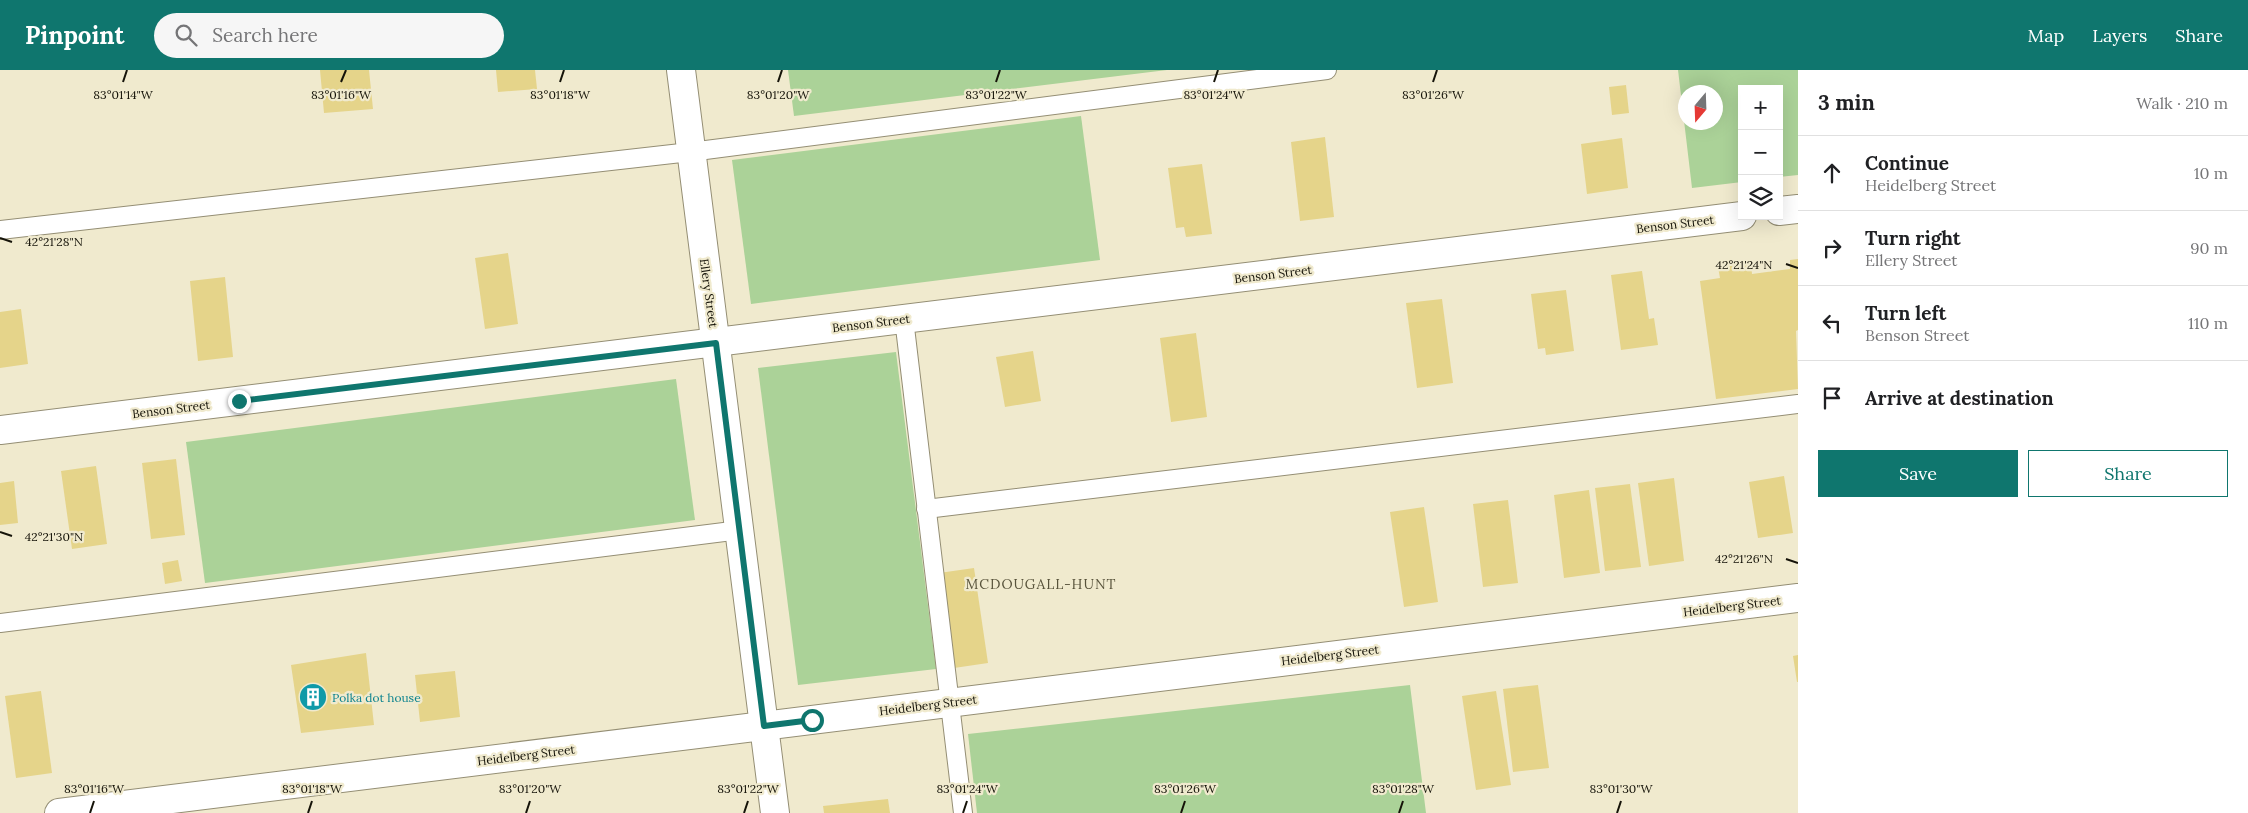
<!DOCTYPE html>
<html lang="en">
<head>
<meta charset="utf-8">
<style>
  :root { --surface:#fff; --page:#f6f6f6; --text:#202124; --muted:#757577; --line:#e0e0e0; --accent:#0f766e }
  body { margin:0; font-family:Lora,serif; background:var(--page); color:var(--text) }
  .controls { position:absolute; right:15px; top:15px; display:grid; overflow:hidden; border-radius:0px; box-shadow:0 5px 20px #0002 }
  .controls button { width:45px; height:45px; display:grid; place-items:center; padding:0; border:0; border-bottom:1px solid var(--line); background:var(--surface); color:var(--text); font:25px sans-serif }
  .compass { position:absolute; left:1678px; top:15px; width:45px; height:45px; border-radius:50%; background:var(--surface); box-shadow:0 5px 20px #0002; rotate:199deg }
  .stop { position:absolute; width:15px; height:15px; margin:-11px; border:4px solid #0f766e; border-radius:50%; background:#fff }
  .stop.end { background:#0f766e; border-color:#fff; box-shadow:0 1px 5px #0008 }
  .list { margin:0; padding:0; list-style:none }
  h2 { display:flex; justify-content:space-between; align-items:center; height:65px; margin:0; padding:0 20px; font-size:21px }
  h2 small { font-size:16px; font-weight:400; color:var(--muted) }
  .list li { display:grid; grid-template-columns:32px 1fr auto; gap:15px; align-items:center; box-sizing:border-box; height:75px; padding:0 20px; border-top:1px solid var(--line) }
  .list b { display:block; font-size:19px; white-space:nowrap }
  .list p { margin:0; font-size:16px; white-space:nowrap; color:var(--muted) }
  .list em { font-size:16px; font-style:normal; color:var(--muted) }
  .actions { display:flex; gap:10px; padding:15px 20px }
  .actions a { flex:1; padding:11px 0; border:1px solid var(--accent); border-radius:0px; text-align:center; font-size:18px; color:var(--accent) }
  .actions .main { background:var(--accent); color:#fff }
  .icon { flex:none; width:28px; height:28px; fill:none; stroke:currentColor; stroke-width:2; stroke-linecap:round; stroke-linejoin:round }
  .map { position:relative; flex:none; width:1798px; height:743px; overflow:hidden }
  header { display:flex; align-items:center; gap:30px; box-sizing:border-box; height:70px; padding:0 25px; background:var(--accent); color:#fff }
  header strong { font-size:24px }
  nav { display:flex; gap:28px; margin-inline-start:auto; font-size:18px }
  .search { width:350px; height:45px; background:var(--page); display:flex; align-items:center; gap:12px; box-sizing:border-box; padding:0 18px; border-radius:28px; color:var(--muted); font-size:19px }
  main { display:flex }
  aside { flex:1; background:var(--surface) }
  .map>svg:first-child { display:block }
</style>
</head>
<body>
<header>
<strong>Pinpoint</strong>
<div class="search"><svg class="icon" aria-label="search" viewBox="0 0 24 24"><circle cx="10" cy="10" r="6"/><path d="M15 15l6 6"/></svg>Search here</div>
<nav><a>Map</a><a>Layers</a><a>Share</a></nav>
</header>
<main>
<div class="map">
<svg width="1798" height="743" viewBox="0 0 1798 743">
  <rect width="100%" height="100%" fill="#f0eace"/>
  <!-- green -->
  <g fill="#abd298" fill-rule="evenodd">
    <polygon points="788,0 1167,0 794,46"/>
    <path d="M 1678,0 L 1798,0 L 1798,105 L 1779,107 L 1779,19 L 1742,19 L 1742,112 L 1692,118 ZM 1686,22 L 1716,22 L 1716,52 L 1686,52 Z"/>
    <polygon points="1081,46 1100,190 751,234 732,90"/>
    <polygon points="896,282 936,599 798,615 758,298"/>
    <polygon points="676,309 695,450 205,513 186,372"/>
    <polygon points="1410,615 1426,743 977,743 968,664"/>
  </g>
  <!-- building -->
  <g fill="#e5d48a">
    <polygon points="320,0 369,0 373,39 324,43"/>
    <polygon points="496,0 535,0 537,19 498,22"/>
    <polygon points="1626,15 1629,43 1612,45 1609,17"/>
    <polygon points="1325,67 1334,147 1300,151 1291,72"/>
    <polygon points="1622,68 1628,118 1587,124 1581,74"/>
    <polygon points="1202,94 1212,164 1186,167 1184,157 1176,158 1168,98"/>
    <polygon points="508,183 518,254 485,259 475,188"/>
    <polygon points="1798,189 1798,260 1796,261 1798,319 1716,329 1700,211 1720,208 1718,197 1751,193 1752,204 1790,199 1790,190"/>
    <polygon points="1642,201 1649,249 1654,248 1658,275 1621,280 1611,205"/>
    <polygon points="225,207 233,287 198,291 190,211"/>
    <polygon points="1566,220 1574,281 1546,285 1545,278 1538,279 1531,224"/>
    <polygon points="1442,229 1453,313 1417,318 1406,233"/>
    <polygon points="21,239 28,294 0,298 0,242"/>
    <polygon points="1196,263 1207,347 1171,352 1160,268"/>
    <polygon points="1033,281 1041,331 1005,337 996,287"/>
    <polygon points="176,389 185,465 151,469 142,393"/>
    <polygon points="96,396 107,474 72,479 61,401"/>
    <polygon points="1784,406 1793,463 1758,468 1749,412"/>
    <polygon points="1674,408 1684,491 1649,496 1638,413"/>
    <polygon points="14,411 18,453 0,455 0,413"/>
    <polygon points="1630,414 1641,497 1605,501 1595,418"/>
    <polygon points="1589,420 1600,503 1564,508 1554,425"/>
    <polygon points="1508,430 1518,513 1483,517 1473,434"/>
    <polygon points="1424,437 1438,532 1404,537 1390,442"/>
    <polygon points="178,490 182,511 165,514 162,493"/>
    <polygon points="974,498 988,593 954,598 939,503"/>
    <polygon points="366,583 374,655 301,663 291,595"/>
    <polygon points="1798,585 1798,612 1797,612 1793,586"/>
    <polygon points="455,601 460,647 420,652 415,605"/>
    <polygon points="1538,615 1549,698 1513,702 1503,619"/>
    <polygon points="41,621 52,703 16,708 5,626"/>
    <polygon points="1496,621 1511,715 1476,720 1462,626"/>
    <polygon points="888,729 890,743 824,743 823,736"/>
  </g>
  <g fill="none" stroke-linecap="round" stroke-linejoin="round">
    <defs>
      <g id="lane">
        <polyline points="0,160 690,82 1327,0"/>
        <polyline points="904,249 963,743"/>
        <polyline points="926,439 1798,334"/>
        <polyline points="0,553 740,460"/>
      </g>
      <g id="street">
        <polyline points="681,0 775,743"/>
        <polyline points="1779,141 1798,139"/>
        <polyline points="0,360 1742,146"/>
        <polyline points="59,743 1798,528"/>
      </g>
    </defs>
    <!-- lane casing -->
    <use href="#lane" stroke="#948e74" stroke-width="20"/>
    <!-- street casing -->
    <use href="#street" stroke="#948e74" stroke-width="30"/>
    <!-- lane -->
    <use href="#lane" stroke="#fff" stroke-width="18"/>
    <!-- street -->
    <use href="#street" stroke="#fff" stroke-width="28"/>
  </g>
  <g fill="none" stroke-linecap="round" stroke-linejoin="round">
    <!-- route -->
    <polyline stroke="#0f766e" stroke-width="6" points="239,331 716,273 764,656 812,650"/>
  </g>
  <!-- ticks -->
  <path fill="none" stroke="#151309" stroke-width="2" d="M 123,12 L 127,0M 341,12 L 346,0M 560,12 L 564,0M 778,12 L 782,0M 996,12 L 1000,0M 1214,12 L 1218,0M 1433,12 L 1437,0M 0,168 L 12,172M 1786,194 L 1798,198M 0,462 L 12,466M 1786,489 L 1798,493M 90,743 L 94,731M 308,743 L 312,731M 526,743 L 530,731M 744,743 L 748,731M 963,743 L 967,731M 1181,743 L 1185,731M 1399,743 L 1403,731M 1617,743 L 1621,731"/>
  <!-- icons -->
  <defs>
    <symbol id="building-disc" viewBox="-11 -11 22 22"><circle r="9.5" fill="#0f9aa8" stroke="#f0eace"/><path d="M-4-6H4V6H1V3H-1V6H-4ZM-2.5-4.3h1.7v1.8h-1.7ZM.8-4.3h1.7v1.8H.8ZM-2.5-1h1.7V.8h-1.7ZM.8-1h1.7V.8H.8Z" fill="#fff"/></symbol>
  </defs>
  <g fill-rule="evenodd">
    <use href="#building-disc" x="297" y="611" width="32" height="32"/>
  </g>
  <g text-anchor="middle" dominant-baseline="central" stroke-width="4.5" stroke-linejoin="round" paint-order="stroke">
    <!-- street labels -->
    <g font-size="12" fill="#151309" stroke="#f0eace">
      <text transform="translate(1675 154) rotate(-7)">Benson Street</text>
      <text transform="translate(1273 204) rotate(-7)">Benson Street</text>
      <text transform="translate(709 223) rotate(82)">Ellery Street</text>
      <text transform="translate(871 253) rotate(-7)">Benson Street</text>
      <text transform="translate(171 339) rotate(-7)">Benson Street</text>
      <text transform="translate(1732 536) rotate(-7)">Heidelberg Street</text>
      <text transform="translate(1330 585) rotate(-7)">Heidelberg Street</text>
      <text transform="translate(928 635) rotate(-7)">Heidelberg Street</text>
      <text transform="translate(526 685) rotate(-7)">Heidelberg Street</text>
    </g>
    <!-- culture labels -->
    <g font-size="12" fill="#0d838f" stroke="#f0eace" text-anchor="start">
      <text x="332" y="627">Polka dot house</text>
    </g>
    <!-- neighbourhood labels -->
    <g font-size="14" letter-spacing="1" fill="#58533b" stroke="#f0eace">
      <text x="1041" y="514">MCDOUGALL-HUNT</text>
    </g>
  </g>
  <g font-size="12" text-anchor="middle" fill="#151309" stroke="#f0eace" stroke-width="4.5" stroke-linejoin="round" paint-order="stroke">
    <text x="123" y="29">83°01'14"W</text>
    <text x="341" y="29">83°01'16"W</text>
    <text x="560" y="29">83°01'18"W</text>
    <text x="778" y="29">83°01'20"W</text>
    <text x="996" y="29">83°01'22"W</text>
    <text x="1214" y="29">83°01'24"W</text>
    <text x="1433" y="29">83°01'26"W</text>
    <text x="54" y="176">42°21'28"N</text>
    <text x="1744" y="199">42°21'24"N</text>
    <text x="54" y="471">42°21'30"N</text>
    <text x="1744" y="493">42°21'26"N</text>
    <text x="94" y="723">83°01'16"W</text>
    <text x="312" y="723">83°01'18"W</text>
    <text x="530" y="723">83°01'20"W</text>
    <text x="748" y="723">83°01'22"W</text>
    <text x="967" y="723">83°01'24"W</text>
    <text x="1185" y="723">83°01'26"W</text>
    <text x="1403" y="723">83°01'28"W</text>
    <text x="1621" y="723">83°01'30"W</text>
  </g>
</svg>
<div class="controls">
<button>+</button>
<button>−</button>
<button><svg class="icon" aria-label="layers" viewBox="0 0 24 24"><path d="M12 4l9 5-9 5-9-5zM3 14l9 5 9-5"/></svg></button>
</div>
<svg class="compass" viewBox="-18 -18 36 36"><path d="M0-13l5 13h-10z" fill="#e53935"/><path d="M0 13l5-13h-10z" fill="#757577"/></svg>
<div class="stop" style="left:812px;top:650px"></div>
<div class="stop end" style="left:239px;top:331px"></div>
</div>
<aside>
<h2>3 min<small>Walk · 210 m</small></h2>
<ul class="list">
<li><svg class="icon" aria-label="ahead" viewBox="0 0 24 24"><path d="M12 20V5M6 11l6-6 6 6"/></svg><div><b>Continue</b><p>Heidelberg Street</p></div><em>10 m</em></li>
<li><svg class="icon" aria-label="right" viewBox="0 0 24 24"><path d="M7 20v-9h11M14 6l5 5-5 5"/></svg><div><b>Turn right</b><p>Ellery Street</p></div><em>90 m</em></li>
<li><svg class="icon" aria-label="left" viewBox="0 0 24 24"><path d="M17 20v-9H6M10 6l-5 5 5 5"/></svg><div><b>Turn left</b><p>Benson Street</p></div><em>110 m</em></li>
<li><svg class="icon" aria-label="arrive" viewBox="0 0 24 24"><path d="M6 21V4h12l-3 4 3 4H6"/></svg><div><b>Arrive at destination</b></div></li>
</ul>
<div class="actions"><a class="main">Save</a><a>Share</a></div>
</aside>
</main>
</body>
</html>
